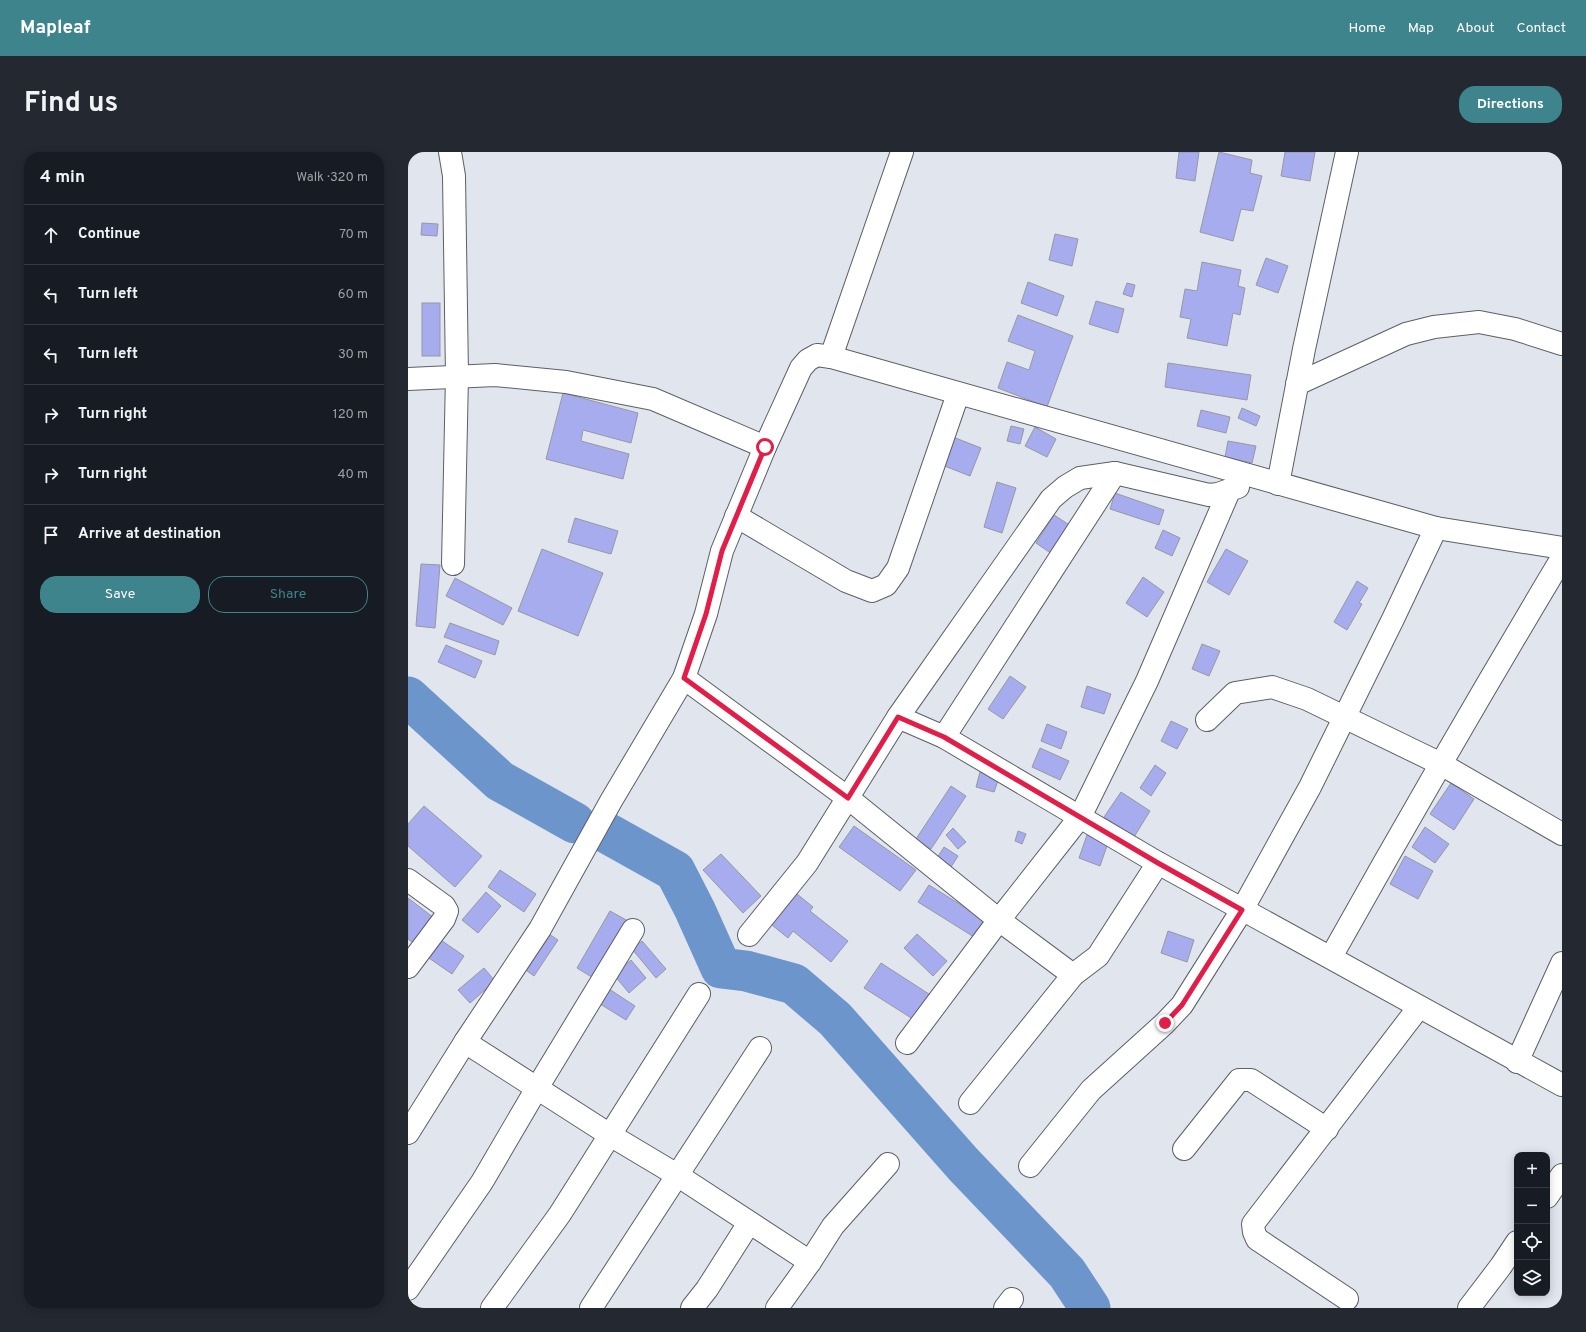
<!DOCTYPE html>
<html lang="en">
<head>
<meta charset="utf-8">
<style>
  :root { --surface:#171b24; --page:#242831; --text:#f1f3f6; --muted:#9ea1a6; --line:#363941; --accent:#3d848d }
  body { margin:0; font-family:Overpass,sans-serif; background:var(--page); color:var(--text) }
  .controls { position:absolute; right:12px; bottom:12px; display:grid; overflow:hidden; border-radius:8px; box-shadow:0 2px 10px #0003 }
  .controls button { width:36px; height:36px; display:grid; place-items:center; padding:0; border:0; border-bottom:1px solid var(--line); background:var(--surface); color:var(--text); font:20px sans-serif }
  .stop { position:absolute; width:12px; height:12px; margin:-9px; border:3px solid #e11d48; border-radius:50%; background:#fff }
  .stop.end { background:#e11d48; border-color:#fff; box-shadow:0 1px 4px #0008 }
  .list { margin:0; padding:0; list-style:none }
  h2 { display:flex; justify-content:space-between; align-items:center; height:52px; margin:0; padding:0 16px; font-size:17px }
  h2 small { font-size:13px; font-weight:400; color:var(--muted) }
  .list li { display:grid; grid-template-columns:26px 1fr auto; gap:12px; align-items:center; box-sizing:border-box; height:60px; padding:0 16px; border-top:1px solid var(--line) }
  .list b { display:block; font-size:15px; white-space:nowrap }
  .list em { font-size:13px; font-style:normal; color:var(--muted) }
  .actions { display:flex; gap:8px; padding:12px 16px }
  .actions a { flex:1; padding:9px 0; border:1px solid var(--accent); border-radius:16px; text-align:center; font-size:14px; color:var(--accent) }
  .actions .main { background:var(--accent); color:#fff }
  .icon { flex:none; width:22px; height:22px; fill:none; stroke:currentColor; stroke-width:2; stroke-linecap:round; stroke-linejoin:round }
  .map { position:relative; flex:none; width:1154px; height:1156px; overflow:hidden; border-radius:16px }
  header { display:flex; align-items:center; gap:24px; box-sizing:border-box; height:56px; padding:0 20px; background:var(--accent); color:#fff }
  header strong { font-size:19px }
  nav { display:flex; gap:22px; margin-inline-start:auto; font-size:14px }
  .intro { display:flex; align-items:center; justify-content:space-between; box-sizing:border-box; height:96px; padding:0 24px }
  h1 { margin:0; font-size:28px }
  .button { padding:10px 18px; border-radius:16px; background:var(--accent); color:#fff; font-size:14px; font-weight:700 }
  main { display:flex; gap:24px; padding:0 24px }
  aside { flex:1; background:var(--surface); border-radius:16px; box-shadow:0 2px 10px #0003 }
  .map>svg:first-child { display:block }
</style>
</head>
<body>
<header>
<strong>Mapleaf</strong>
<nav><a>Home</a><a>Map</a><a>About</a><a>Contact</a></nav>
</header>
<div class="intro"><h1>Find us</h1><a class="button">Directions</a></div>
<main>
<aside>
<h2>4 min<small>Walk · 320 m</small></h2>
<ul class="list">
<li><svg class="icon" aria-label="ahead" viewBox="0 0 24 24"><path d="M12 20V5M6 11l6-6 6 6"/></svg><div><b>Continue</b></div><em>70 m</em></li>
<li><svg class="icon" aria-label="left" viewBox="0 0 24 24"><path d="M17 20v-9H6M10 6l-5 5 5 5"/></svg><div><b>Turn left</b></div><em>60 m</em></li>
<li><svg class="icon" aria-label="left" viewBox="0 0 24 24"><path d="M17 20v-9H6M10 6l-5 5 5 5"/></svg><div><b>Turn left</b></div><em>30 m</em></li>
<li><svg class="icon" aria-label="right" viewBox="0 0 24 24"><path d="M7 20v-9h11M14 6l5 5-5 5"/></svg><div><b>Turn right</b></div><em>120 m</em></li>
<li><svg class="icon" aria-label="right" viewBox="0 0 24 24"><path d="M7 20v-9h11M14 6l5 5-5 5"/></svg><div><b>Turn right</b></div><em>40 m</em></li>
<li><svg class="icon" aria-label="arrive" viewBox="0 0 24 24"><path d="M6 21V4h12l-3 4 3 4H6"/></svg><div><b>Arrive at destination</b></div></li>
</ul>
<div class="actions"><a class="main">Save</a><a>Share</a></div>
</aside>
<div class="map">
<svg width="1154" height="1156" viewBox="0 0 1154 1156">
  <rect width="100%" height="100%" fill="#e1e5ee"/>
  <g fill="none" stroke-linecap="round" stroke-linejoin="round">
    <!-- river -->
    <g stroke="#6c95cc" stroke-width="41">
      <polyline points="0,545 92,629 167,671"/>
      <polyline points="199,681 267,719 287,758 313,816 338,819 386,832 427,867 555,1012 659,1121 682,1156"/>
    </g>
  </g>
  <!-- building -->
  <g fill="#a7acee" stroke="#9798a1">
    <polygon points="771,0 791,0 787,29 768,26"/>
    <polygon points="811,0 844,8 842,21 854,24 845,59 833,57 825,89 792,80"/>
    <polygon points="877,0 907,0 902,29 873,24"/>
    <polygon points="14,71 30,72 29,84 13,83"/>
    <polygon points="647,82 670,87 664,114 641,108"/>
    <polygon points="858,106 880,114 870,141 848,133"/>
    <polygon points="794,110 833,118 830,134 837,136 832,163 825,161 819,194 779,186 783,167 772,165 777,137 789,139"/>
    <polygon points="620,130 656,144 649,164 613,151"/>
    <polygon points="719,131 727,133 724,145 715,142"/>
    <polygon points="688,149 716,157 710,181 681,172"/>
    <rect x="14" y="151" width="18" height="53"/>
    <polygon points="610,163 665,184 639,255 590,236 599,210 621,218 627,199 600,189"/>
    <polygon points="760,211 843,223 839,248 757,235"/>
    <polygon points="155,241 230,261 223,291 175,278 173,289 221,302 215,327 138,307"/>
    <polygon points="834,256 852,264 848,274 830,266"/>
    <polygon points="793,258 822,265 818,281 789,274"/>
    <polygon points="603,274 616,277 612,292 599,289"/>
    <polygon points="627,275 648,287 639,305 617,294"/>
    <polygon points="545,285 573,296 562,324 534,313"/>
    <polygon points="820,289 848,294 844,311 817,305"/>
    <polygon points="589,330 608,336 594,381 576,375"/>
    <polygon points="707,341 756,358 751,373 702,357"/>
    <polygon points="646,363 663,374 644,402 628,391"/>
    <polygon points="167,366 210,379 203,402 160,390"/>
    <polygon points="755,378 772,386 764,404 747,396"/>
    <polygon points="134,397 195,421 170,484 110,459"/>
    <polygon points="818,397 840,409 821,443 799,430"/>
    <polygon points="13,412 32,413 27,476 8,474"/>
    <polygon points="735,425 756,440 739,465 718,451"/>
    <polygon points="47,426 104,456 95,473 38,444"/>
    <polygon points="949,429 960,436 951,451 954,452 939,478 926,470"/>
    <polygon points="42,471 91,489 87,503 36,485"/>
    <polygon points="794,492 812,499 801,524 784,517"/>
    <polygon points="38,493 74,509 67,526 30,510"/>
    <polygon points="602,524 618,535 595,567 580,557"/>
    <polygon points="679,534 703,542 696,562 673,555"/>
    <polygon points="763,569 780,577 769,597 753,589"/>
    <polygon points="639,572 659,580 653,597 633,589"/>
    <polygon points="632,596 661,609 652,628 624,615"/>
    <polygon points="747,613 758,621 743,644 732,636"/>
    <polygon points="572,620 591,626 586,640 568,635"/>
    <polygon points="1043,631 1066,647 1046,678 1022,662"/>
    <polygon points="543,634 558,644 523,697 508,687"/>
    <polygon points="713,640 742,659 726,685 696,665"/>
    <polygon points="16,654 74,704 47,735 0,694 0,672"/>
    <polygon points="446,674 508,718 492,739 431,695"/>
    <polygon points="1017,675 1041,692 1027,711 1004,695"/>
    <polygon points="545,676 558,690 550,697 538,683"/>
    <polygon points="610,679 618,682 614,692 607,689"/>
    <polygon points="679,683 700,691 692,714 671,706"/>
    <polygon points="536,695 550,704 543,715 529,706"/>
    <polygon points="313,702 353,744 335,761 295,718"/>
    <polygon points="997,704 1025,719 1010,747 982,732"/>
    <polygon points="92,718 128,742 116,760 80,735"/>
    <polygon points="521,733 577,768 566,785 510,750"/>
    <polygon points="78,740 93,754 70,781 54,768"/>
    <polygon points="389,742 405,755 402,759 440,789 423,810 385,779 380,786 364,773"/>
    <polygon points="0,746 30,769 11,795 0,787"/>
    <polygon points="202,759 220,769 187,827 169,816"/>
    <polygon points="760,779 786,788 779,810 753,801"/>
    <polygon points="138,780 150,788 126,824 115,816"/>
    <polygon points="509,782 539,809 525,824 496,796"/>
    <polygon points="30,786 56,804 44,822 18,804"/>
    <polygon points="234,789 258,817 248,826 224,797"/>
    <polygon points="223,808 238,826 221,841 206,823"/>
    <polygon points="473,811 524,844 508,869 456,836"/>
    <polygon points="76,816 87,829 62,851 50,838"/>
    <polygon points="198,835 227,854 218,868 189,850"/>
  </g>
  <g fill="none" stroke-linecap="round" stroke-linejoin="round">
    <defs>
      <g id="minor">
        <polyline points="42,0 46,24 49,224 45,412"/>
        <polyline points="423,205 494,0"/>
        <polyline points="0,227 87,223 158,230 245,247 357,295"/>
        <polyline points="889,232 998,182 1026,175 1071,170 1107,177 1154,192"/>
        <polyline points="870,332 896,197 939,0"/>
        <polyline points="328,364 438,429 464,439 478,433 490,416 550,242"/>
        <polyline points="276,526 440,646 591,768 665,823"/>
        <polyline points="490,565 643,347 657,335 672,326 707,321 801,343 810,342 830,335"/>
        <polyline points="799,568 827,541 864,535 899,547 1033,612 1154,682"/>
        <polyline points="536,585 707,321"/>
        <polyline points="0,728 36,754 39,759 36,767 0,815"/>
        <polyline points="341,783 399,711 490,565 536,585 750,711 1154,933"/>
        <path d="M 923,805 C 998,671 1075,538 1154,406"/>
        <polyline points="57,890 202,983 269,1023 402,1110"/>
        <polyline points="499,891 591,768 672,665 739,529 821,339"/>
        <polyline points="1109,910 1154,811"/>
        <polyline points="562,951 665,823 690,804 750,711"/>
        <polyline points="0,981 57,890 132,777 203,649 276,526 298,462 314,399 357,295 393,216 400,208 409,203 423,205 1028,376 1154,396"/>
        <polyline points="776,997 831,928 843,928 919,977"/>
        <polyline points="622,1014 683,938 757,871 774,853 834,758 902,635 985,467 1028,376"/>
        <polyline points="1139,1045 1154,1023"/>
        <polyline points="0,1137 74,1030 129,936 225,778"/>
        <polyline points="939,1147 849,1087 846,1080 845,1072 1011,855"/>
        <polyline points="84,1156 152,1062 291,842"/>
        <polyline points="183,1156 352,896"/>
        <polyline points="284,1156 299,1137 341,1071"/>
        <polyline points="369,1156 402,1110 425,1074 480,1012"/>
        <polyline points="597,1156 604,1147"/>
        <polyline points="1061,1156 1093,1114 1109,1090"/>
      </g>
    </defs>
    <!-- minor casing -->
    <use href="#minor" stroke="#5c5f67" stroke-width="24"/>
    <!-- minor -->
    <use href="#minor" stroke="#fff" stroke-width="22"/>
  </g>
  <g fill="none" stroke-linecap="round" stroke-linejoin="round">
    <!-- route -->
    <polyline stroke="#e11d48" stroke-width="5" points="357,295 314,399 298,462 276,526 440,646 490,565 536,585 750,711 834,758 774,853 757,871"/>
  </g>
</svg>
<div class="controls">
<button>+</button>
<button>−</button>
<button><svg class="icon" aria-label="locate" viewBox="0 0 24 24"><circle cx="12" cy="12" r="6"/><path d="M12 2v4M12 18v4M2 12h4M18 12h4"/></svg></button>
<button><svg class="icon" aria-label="layers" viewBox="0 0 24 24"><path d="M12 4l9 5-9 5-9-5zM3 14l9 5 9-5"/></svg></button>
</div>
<div class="stop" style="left:357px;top:295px"></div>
<div class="stop end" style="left:757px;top:871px"></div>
</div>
</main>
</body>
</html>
